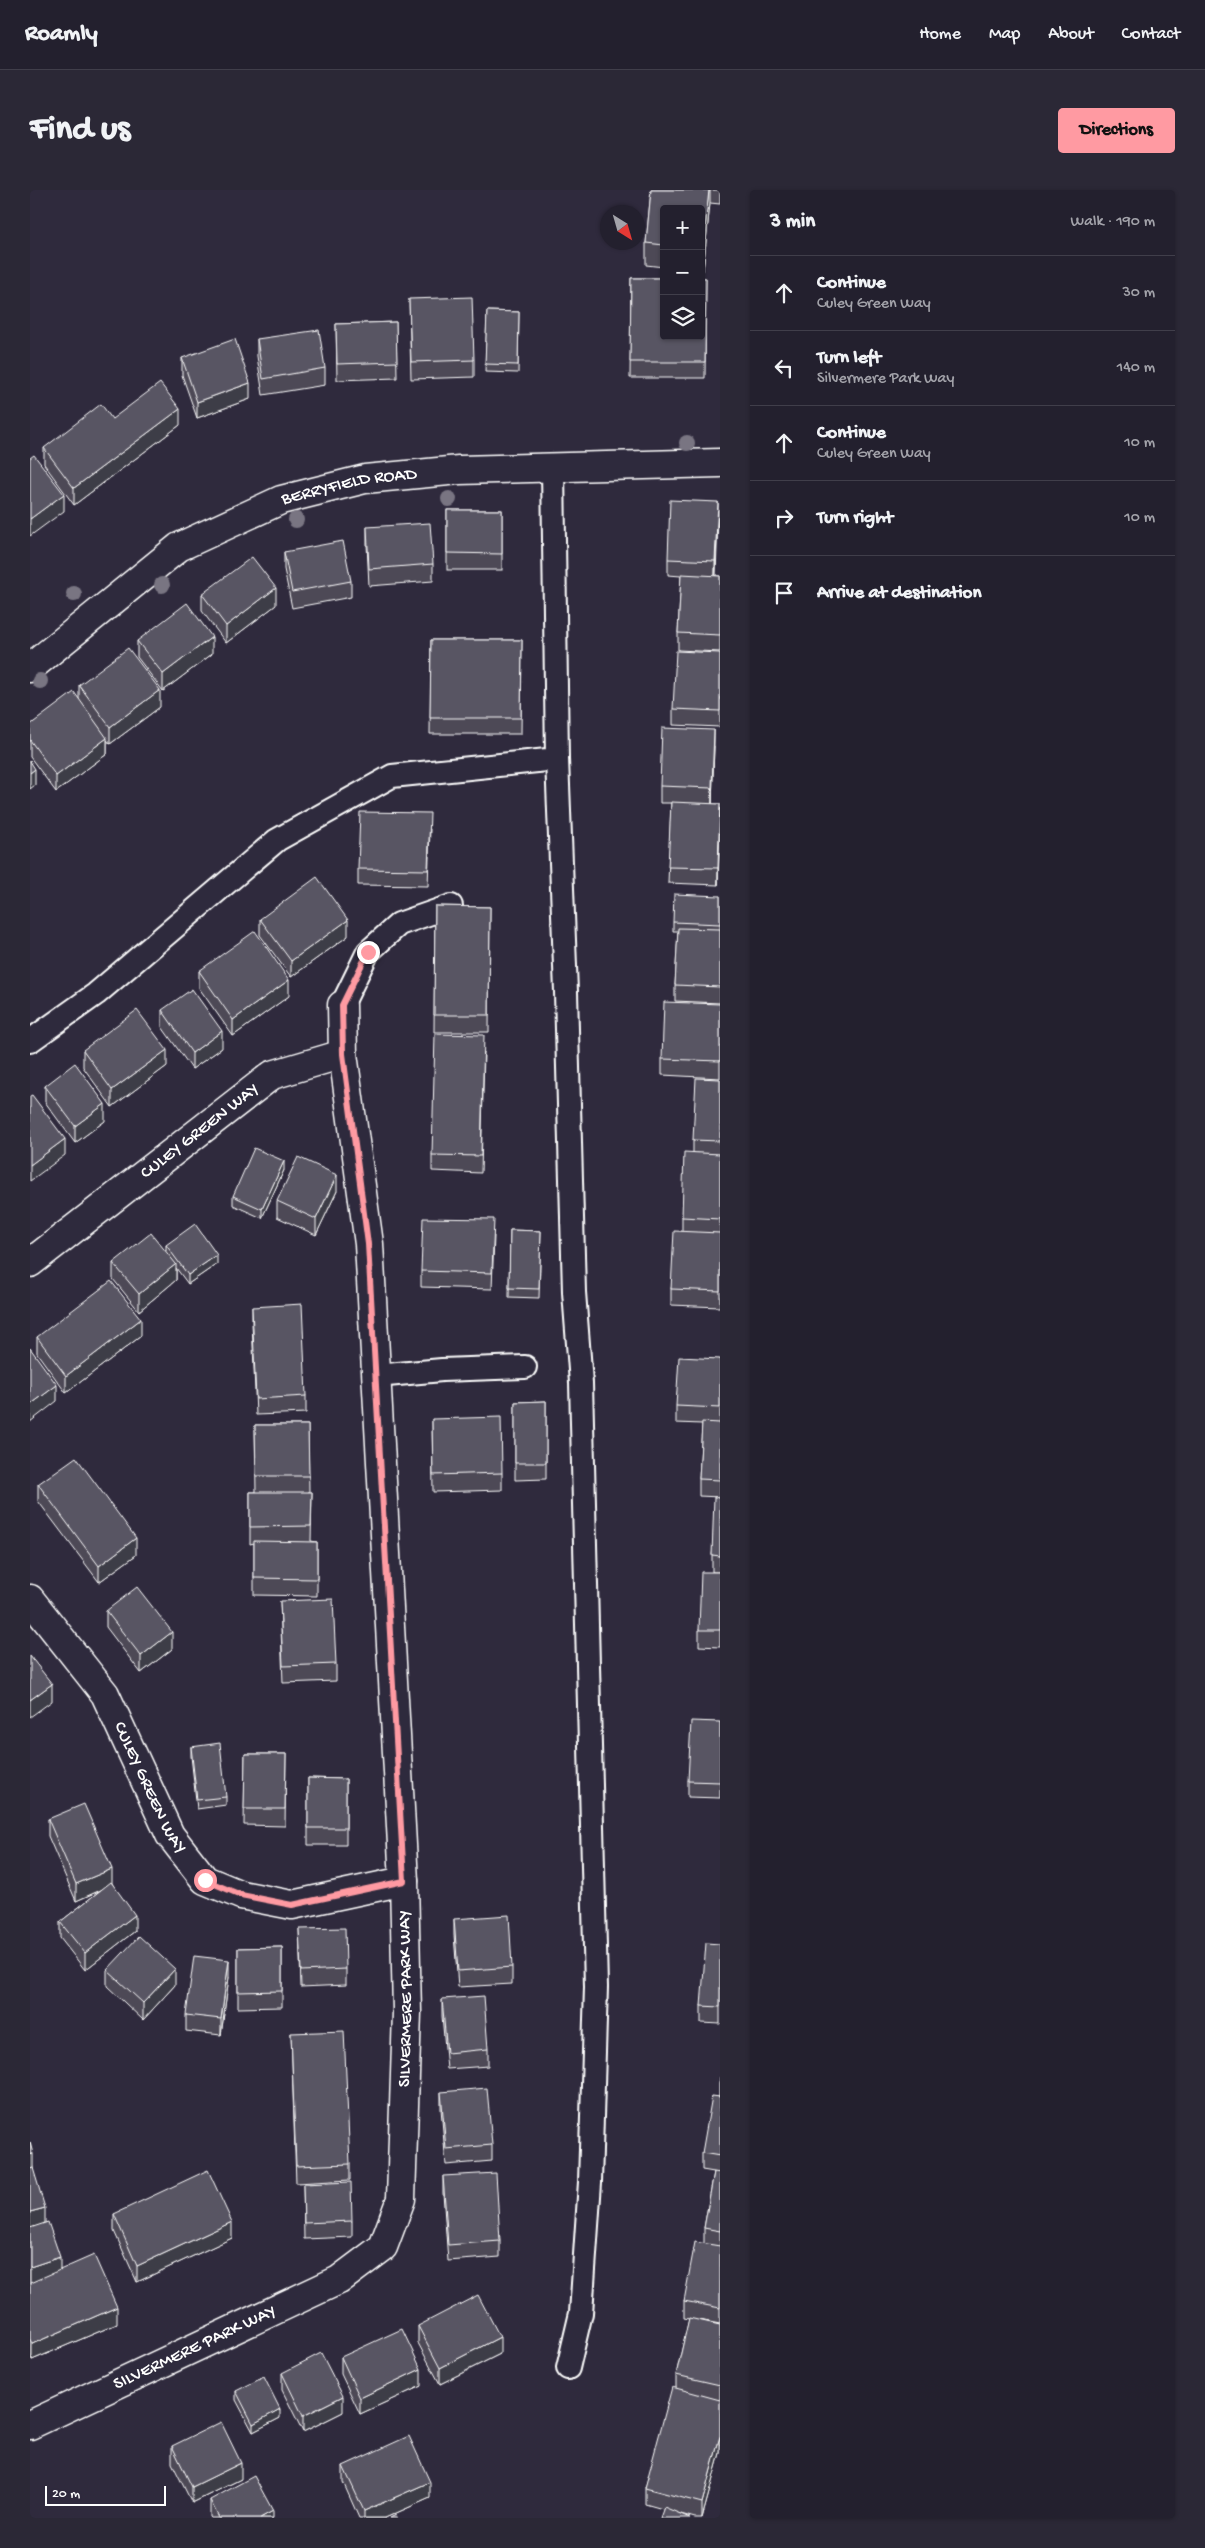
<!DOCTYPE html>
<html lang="en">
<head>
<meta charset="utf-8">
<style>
  :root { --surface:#23202e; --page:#2b2836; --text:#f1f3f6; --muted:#a3a3aa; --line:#403e4a; --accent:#ff9aa2 }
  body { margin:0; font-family:"Gochi Hand",sans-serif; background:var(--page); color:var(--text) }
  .controls { position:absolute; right:15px; top:15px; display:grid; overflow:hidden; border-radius:5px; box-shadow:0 1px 4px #0004 }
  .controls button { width:45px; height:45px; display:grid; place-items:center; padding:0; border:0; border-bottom:1px solid var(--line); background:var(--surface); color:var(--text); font:25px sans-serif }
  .compass { position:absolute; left:570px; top:15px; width:45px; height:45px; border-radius:50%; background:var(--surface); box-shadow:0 1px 4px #0004; rotate:143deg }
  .scale { position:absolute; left:15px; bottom:12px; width:121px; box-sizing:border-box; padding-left:5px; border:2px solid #fff; border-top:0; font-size:14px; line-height:18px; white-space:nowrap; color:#fff; -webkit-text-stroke:4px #2f2a3d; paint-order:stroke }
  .stop { position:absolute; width:15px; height:15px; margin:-11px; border:4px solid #ff9aa2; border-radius:50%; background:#fff }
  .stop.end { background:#ff9aa2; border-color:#fff; box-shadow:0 1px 5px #0008 }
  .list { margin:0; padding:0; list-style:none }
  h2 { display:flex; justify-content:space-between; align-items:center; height:65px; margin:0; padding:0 20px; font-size:21px }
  h2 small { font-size:16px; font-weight:400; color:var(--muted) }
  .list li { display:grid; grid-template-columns:32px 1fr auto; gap:15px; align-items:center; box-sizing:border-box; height:75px; padding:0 20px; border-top:1px solid var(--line) }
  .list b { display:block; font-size:19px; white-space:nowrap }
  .list p { margin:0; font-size:16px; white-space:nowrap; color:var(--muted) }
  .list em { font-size:16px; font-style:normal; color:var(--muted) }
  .icon { flex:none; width:28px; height:28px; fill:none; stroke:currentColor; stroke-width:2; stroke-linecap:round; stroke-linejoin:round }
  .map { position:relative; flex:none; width:690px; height:2328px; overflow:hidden; border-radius:5px }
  header { display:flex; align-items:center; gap:30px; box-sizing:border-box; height:70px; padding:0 25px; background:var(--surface); border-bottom:1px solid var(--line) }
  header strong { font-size:24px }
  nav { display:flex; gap:28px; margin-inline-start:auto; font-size:18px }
  .intro { display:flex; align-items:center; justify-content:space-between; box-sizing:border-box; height:120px; padding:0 30px }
  h1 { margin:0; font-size:35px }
  .button { padding:12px 22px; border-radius:5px; background:var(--accent); color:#111; font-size:18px; font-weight:700 }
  main { display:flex; gap:30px; padding:0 30px }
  aside { flex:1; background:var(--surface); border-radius:5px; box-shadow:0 1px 4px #0004 }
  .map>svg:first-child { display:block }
</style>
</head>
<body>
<header>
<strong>Roamly</strong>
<nav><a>Home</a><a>Map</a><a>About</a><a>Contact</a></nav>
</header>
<div class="intro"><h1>Find us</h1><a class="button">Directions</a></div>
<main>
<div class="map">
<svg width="690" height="2328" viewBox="0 0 690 2328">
  <rect width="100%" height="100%" fill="#2f2a3d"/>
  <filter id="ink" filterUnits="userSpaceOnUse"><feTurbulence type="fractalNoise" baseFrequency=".02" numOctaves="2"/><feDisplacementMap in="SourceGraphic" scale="10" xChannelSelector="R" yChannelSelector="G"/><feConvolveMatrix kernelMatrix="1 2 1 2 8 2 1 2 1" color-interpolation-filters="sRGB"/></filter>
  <g filter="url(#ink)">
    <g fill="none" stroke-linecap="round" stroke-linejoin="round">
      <defs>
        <g id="lane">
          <polyline points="527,569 536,802 544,1102 551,1193 566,1797 560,1992 551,2123 538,2178"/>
          <polyline points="312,815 338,762 369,734 421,716"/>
          <polyline points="0,851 66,804 247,650 362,586 527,569 523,277"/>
          <polyline points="346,1186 412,1180 495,1177"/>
        </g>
        <g id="street">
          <path id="s1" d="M 0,478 L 149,357 L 251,310 L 335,289 L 429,280 L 690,273"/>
          <path id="s2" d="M 0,1073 L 242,885 L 313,864"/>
          <path id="s3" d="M 0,1409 L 75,1504 L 140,1645 L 175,1690 L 211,1705 L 262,1715 L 374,1691"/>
          <path id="s4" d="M 0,2235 L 309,2090 L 353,2057 L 371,2009 L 377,1822 L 374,1691 L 339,1054 L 313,864 L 312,815"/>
        </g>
      </defs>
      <!-- lane casing -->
      <use href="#lane" stroke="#fff" stroke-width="26"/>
      <!-- street casing -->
      <use href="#street" stroke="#fff" stroke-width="31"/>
      <!-- lane -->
      <use href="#lane" stroke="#2f2a3d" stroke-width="22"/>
      <!-- street -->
      <use href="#street" stroke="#2f2a3d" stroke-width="28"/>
    </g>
    <!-- trees -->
    <g fill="#797582">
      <circle cx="657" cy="253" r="8"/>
      <circle cx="419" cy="309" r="8"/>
      <circle cx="266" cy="330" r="8"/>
      <circle cx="132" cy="395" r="8"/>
      <circle cx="44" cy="404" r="8"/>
      <circle cx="10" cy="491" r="8"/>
    </g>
    <!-- wall -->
    <g fill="#4d4956" stroke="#fff">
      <polygon points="621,0 690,0 690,14 680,13 673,81 671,81 671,19 634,19 634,77 616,75 616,53"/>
      <polygon points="601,88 676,88 675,188 600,188"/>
      <polygon points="379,109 444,170 444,187 381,189"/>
      <polygon points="457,121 489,122 488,183 455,182"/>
      <polygon points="366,132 367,188 307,190 306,134"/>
      <polygon points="227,149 295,178 295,195 233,205 227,166"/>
      <polygon points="152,168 220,209 167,228 152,185"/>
      <polygon points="82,229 150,235 44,315 14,274 14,258"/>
      <rect x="417" y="320" width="55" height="60"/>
      <polygon points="688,328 686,386 690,386 690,462 648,460 648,443 651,386 638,385 638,369"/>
      <polygon points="337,337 403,374 403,391 339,396 337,354"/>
      <polygon points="254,362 321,391 321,407 262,418 254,379"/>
      <polygon points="172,404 246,415 196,453 172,421"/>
      <polygon points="401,450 492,450 491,544 400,544"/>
      <polygon points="107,451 182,464 133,501 107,467"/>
      <polygon points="690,463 690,537 643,535 643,519"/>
      <polygon points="49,495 130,517 80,554 77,550 77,564 26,602 0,567 0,535 49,510"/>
      <polygon points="684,556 682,614 690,614 688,695 638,693 641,613 630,613 630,596"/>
      <polygon points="400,639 398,696 328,695 328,679"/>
      <polygon points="690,706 690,813 645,811 645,795 648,741 643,741 643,732"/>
      <polygon points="405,716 460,717 459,842 404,842"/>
      <polygon points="230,729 318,746 261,787 230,745"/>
      <polygon points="169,781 259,806 203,846 169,798"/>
      <polygon points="690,814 690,888 632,885 632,869"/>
      <polygon points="132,820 192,858 162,879 132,837"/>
      <polygon points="53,860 137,876 82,917 53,877"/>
      <polygon points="454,862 451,983 402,981 402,965"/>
      <polygon points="690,889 690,1117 641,1115 641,1099 652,1042 652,1027 663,963 663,950"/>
      <polygon points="15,896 75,931 45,953 15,912"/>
      <polygon points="254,980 232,1028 203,1015 203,1006"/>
      <polygon points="307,1001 286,1045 247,1027 247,1011"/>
      <polygon points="480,1040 511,1041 509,1108 479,1107"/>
      <polygon points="464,1046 462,1099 391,1097 391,1081"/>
      <polygon points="136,1055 187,1074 158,1094 146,1078 146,1090 109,1121 83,1089 83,1073 136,1061"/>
      <polygon points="222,1117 276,1206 276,1223 226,1225 222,1133"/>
      <polygon points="111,1146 36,1203 7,1163 7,1147"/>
      <polygon points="690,1169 690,1307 669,1306 669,1289 672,1234 646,1233 646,1216"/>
      <polygon points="516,1211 516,1289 485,1290 485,1212"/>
      <polygon points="402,1229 472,1283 472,1300 403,1302"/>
      <polygon points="225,1235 278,1235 279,1302 282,1302 281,1351 287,1352 287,1406 224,1405 224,1353 220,1354 220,1302 226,1302"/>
      <polygon points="8,1294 106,1365 69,1392 8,1311"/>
      <polygon points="690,1307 690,1382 682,1382 682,1365"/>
      <polygon points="690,1382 690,1457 669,1456 669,1440"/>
      <polygon points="250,1411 306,1474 306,1491 253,1493"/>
      <polygon points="76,1421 142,1459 111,1483 76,1437"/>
      <polygon points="690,1532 690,1608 658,1607 658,1591"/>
      <polygon points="161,1557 196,1607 196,1615 167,1619 161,1566"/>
      <polygon points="215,1564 256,1564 255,1636 214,1635"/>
      <polygon points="278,1588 316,1589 316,1655 278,1655"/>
      <polygon points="18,1629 82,1693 105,1741 55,1780 30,1748 30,1732 71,1700 46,1711 18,1646"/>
      <polygon points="424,1729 482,1777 482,1794 428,1797 424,1745"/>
      <polygon points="269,1739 316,1779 316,1795 271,1797"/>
      <polygon points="690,1754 690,1834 671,1833 671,1816"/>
      <polygon points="252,1757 252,1817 208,1818 208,1758"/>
      <polygon points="77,1780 145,1795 113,1830 77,1796"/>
      <polygon points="199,1787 191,1845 156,1841 156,1825"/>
      <polygon points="412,1809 458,1859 458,1876 417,1879 412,1826"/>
      <polygon points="261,1843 320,1974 320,1990 266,1993"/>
      <polygon points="690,1887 690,2134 669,2130 690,2135 690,2263 672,2328 665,2328 615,2314 615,2298 646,2198 646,2185 659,2129 654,2128 654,2111 674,2054 674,2038 684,1982 672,1980 672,1963 689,1907 689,1894"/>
      <polygon points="411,1902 462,1955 462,1971 416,1975 411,1919"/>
      <polygon points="0,1952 3,1980 15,2033 30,2080 87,2134 2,2170 0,2165"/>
      <polygon points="413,1986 470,2051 470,2067 418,2071 413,2003"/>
      <polygon points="273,1994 322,2031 322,2047 274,2049"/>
      <polygon points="84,2024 202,2048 107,2092 84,2041"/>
      <polygon points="388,2136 470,2164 410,2194 388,2153"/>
      <polygon points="311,2167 391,2196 330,2224 311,2184"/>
      <polygon points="252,2183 313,2222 273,2242 252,2200"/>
      <polygon points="206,2201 250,2228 223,2242 206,2210"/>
      <polygon points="142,2256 211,2289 162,2313 142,2273"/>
      <polygon points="313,2276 400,2308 355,2328 329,2328 313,2292"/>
      <polygon points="180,2310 243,2328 181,2328 180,2327"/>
    </g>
    <!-- shaded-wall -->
    <g fill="#3e3c46" stroke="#fff">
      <polygon points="679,0 680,0 680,13 673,81 673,59"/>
      <polygon points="220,193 220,209 167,228 167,212"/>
      <polygon points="150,219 150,235 44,315 44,298"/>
      <polygon points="34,304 34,321 0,346 0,329"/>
      <polygon points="688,312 688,328 685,387 685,371"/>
      <polygon points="246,398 246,415 196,453 196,436"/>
      <polygon points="182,447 182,464 133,501 133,484"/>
      <polygon points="130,500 130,517 80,554 80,537"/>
      <polygon points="684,540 684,556 682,615 682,598"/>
      <polygon points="77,548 77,564 26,602 26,586"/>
      <polygon points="5,579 5,595 0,599 0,583"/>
      <polygon points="690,618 690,634 688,695 688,678"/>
      <polygon points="318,730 318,746 261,787 261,771"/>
      <polygon points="259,790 259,806 203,846 203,830"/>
      <polygon points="192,841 192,858 162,879 162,863"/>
      <polygon points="137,860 137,876 82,917 82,900"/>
      <polygon points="75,914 75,931 45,953 45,936"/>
      <polygon points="35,949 35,965 0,991 0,975"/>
      <polygon points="254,971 254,980 232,1028 232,1019"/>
      <polygon points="307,985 307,1001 286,1045 286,1029"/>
      <polygon points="187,1065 187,1074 158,1094 158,1085"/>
      <polygon points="146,1074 146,1090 109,1121 109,1104"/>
      <polygon points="111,1129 111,1146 36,1203 36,1186"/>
      <polygon points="27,1195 27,1211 0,1232 0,1215"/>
      <polygon points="106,1348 106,1365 69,1392 69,1376"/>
      <polygon points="142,1442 142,1459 111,1483 111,1466"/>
      <polygon points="22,1494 22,1511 0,1527 0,1510"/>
      <polygon points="82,1679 82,1695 46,1711 46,1694"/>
      <polygon points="105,1725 105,1741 55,1780 55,1763"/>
      <polygon points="199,1770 199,1787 191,1845 191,1829"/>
      <polygon points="145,1779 145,1795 113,1830 113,1813"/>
      <polygon points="3,1964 3,1980 0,1981 0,1965"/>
      <polygon points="15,2018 15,2034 0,2039 0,2022"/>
      <polygon points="202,2032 202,2048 107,2092 107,2076"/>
      <polygon points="30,2067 30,2084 0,2094 0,2077"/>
      <polygon points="87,2117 87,2134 2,2170 2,2154"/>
      <polygon points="470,2147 470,2164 410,2194 410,2178"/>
      <polygon points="391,2179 391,2196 330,2224 330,2208"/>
      <polygon points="313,2206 313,2222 273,2242 273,2226"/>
      <polygon points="250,2219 250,2228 223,2242 223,2234"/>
      <polygon points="690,2246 690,2263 672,2328 672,2313"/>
      <polygon points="211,2273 211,2289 162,2313 162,2297"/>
      <polygon points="400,2292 400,2308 355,2328 334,2328 334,2321"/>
      <polygon points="243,2321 243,2328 230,2328"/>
    </g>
    <!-- building -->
    <g fill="#595564" stroke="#fff">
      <polygon points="621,0 679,0 673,59 671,59 671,19 634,19 634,55 616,53"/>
      <polygon points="601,88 634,88 634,146 671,146 671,88 676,88 675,172 600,172"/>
      <polygon points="442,107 444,170 381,172 379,109"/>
      <polygon points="457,121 489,122 488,175 455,174"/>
      <polygon points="366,132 367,172 307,174 306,134"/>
      <polygon points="289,140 295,178 233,189 227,149"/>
      <polygon points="205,149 220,193 167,212 152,168"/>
      <polygon points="130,193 150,219 44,298 14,258 71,214 82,229"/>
      <polygon points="4,265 34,304 0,329 0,268"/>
      <polygon points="640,310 688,312 685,371 638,369"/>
      <polygon points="417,320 472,320 472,364 417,363"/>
      <polygon points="400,333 403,374 339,379 337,337"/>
      <polygon points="313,351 321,391 262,402 254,362"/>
      <polygon points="222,367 246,398 196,436 172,404"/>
      <polygon points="651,384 690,386 690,445 648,443"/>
      <polygon points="157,413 182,447 133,484 107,451"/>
      <polygon points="401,450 492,450 491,528 400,528"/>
      <polygon points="98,458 130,500 80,537 49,495"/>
      <polygon points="646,461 690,463 690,521 643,519"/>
      <polygon points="44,502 77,548 26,586 0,550 0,535"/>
      <polygon points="632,538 684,540 682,598 630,596"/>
      <polygon points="0,571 5,579 0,583"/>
      <polygon points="641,612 690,614 688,678 638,677"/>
      <polygon points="330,622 400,623 398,680 328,679"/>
      <polygon points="287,687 318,730 261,771 230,729"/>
      <polygon points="644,704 690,706 690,734 643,732"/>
      <polygon points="405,716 460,717 459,825 404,825"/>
      <polygon points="648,738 690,739 690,797 645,795"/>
      <polygon points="225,741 259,790 203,830 169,781"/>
      <polygon points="162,799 192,841 162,863 132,820"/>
      <polygon points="634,812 690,814 690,871 632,869"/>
      <polygon points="107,820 137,860 82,900 53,860"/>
      <polygon points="405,844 454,845 451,966 402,965"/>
      <polygon points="45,873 75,914 45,936 15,896"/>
      <polygon points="666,888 690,889 690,951 663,950"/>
      <polygon points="2,905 35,949 0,975 0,906"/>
      <polygon points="224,958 254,971 232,1019 203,1006"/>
      <polygon points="654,962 690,964 690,1029 652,1027"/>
      <polygon points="268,967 307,985 286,1029 247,1011"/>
      <polygon points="393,1028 464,1029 462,1083 391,1081"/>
      <polygon points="165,1034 187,1065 158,1085 136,1055"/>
      <polygon points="480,1040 511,1041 509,1099 479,1098"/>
      <polygon points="644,1041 690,1043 690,1101 641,1099"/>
      <polygon points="121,1043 146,1074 109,1104 83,1073"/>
      <polygon points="81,1091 111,1129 36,1186 7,1147"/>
      <polygon points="272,1114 276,1206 226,1209 222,1117"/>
      <polygon points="0,1158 27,1195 0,1215"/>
      <polygon points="649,1167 690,1169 690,1218 646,1216"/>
      <polygon points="516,1211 516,1273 485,1273 485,1212"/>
      <polygon points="471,1227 472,1283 403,1285 402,1229"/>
      <polygon points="672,1232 690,1233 690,1290 669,1289"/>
      <polygon points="225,1235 278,1235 279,1286 226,1286"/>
      <polygon points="46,1267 106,1348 69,1376 8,1294"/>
      <polygon points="220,1302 282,1302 281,1336 220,1337"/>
      <polygon points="684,1307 690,1307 690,1366 682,1365"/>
      <polygon points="224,1351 287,1352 287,1389 224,1388"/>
      <polygon points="671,1382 690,1382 690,1440 669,1440"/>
      <polygon points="107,1397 142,1442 111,1466 76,1421"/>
      <polygon points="303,1409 306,1474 253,1476 250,1411"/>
      <polygon points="0,1466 22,1494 0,1510"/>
      <polygon points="661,1531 690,1532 690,1592 658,1591"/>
      <polygon points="190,1553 196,1607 167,1610 161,1557"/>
      <polygon points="215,1564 256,1564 255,1619 214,1619"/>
      <polygon points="278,1588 316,1589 316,1638 278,1638"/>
      <polygon points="54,1614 82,1679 46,1694 18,1629"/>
      <polygon points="81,1692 105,1725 55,1763 30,1732"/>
      <polygon points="479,1725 482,1777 428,1781 424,1729"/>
      <polygon points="315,1738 316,1779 271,1781 269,1739"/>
      <polygon points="109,1746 145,1779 113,1813 77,1780"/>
      <polygon points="676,1753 690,1754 690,1817 671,1816"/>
      <polygon points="252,1757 252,1801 208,1802 208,1758"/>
      <polygon points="164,1766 199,1770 191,1829 156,1825"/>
      <polygon points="454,1806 458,1859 417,1863 412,1809"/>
      <polygon points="314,1841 320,1974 266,1976 261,1843"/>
      <polygon points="457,1898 462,1955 416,1959 411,1902"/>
      <polygon points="682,1906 690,1907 690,1966 672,1963"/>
      <polygon points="0,1952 3,1964 0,1965"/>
      <polygon points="3,1978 15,2018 0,2022 0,1979"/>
      <polygon points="178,1980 202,2032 107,2076 84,2024"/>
      <polygon points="684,1982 690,1983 690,2041 674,2038"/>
      <polygon points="466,1983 470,2051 418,2055 413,1986"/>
      <polygon points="321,1992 322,2031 274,2033 273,1994"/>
      <polygon points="18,2032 30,2067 0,2077 0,2038"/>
      <polygon points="665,2052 690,2056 690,2118 654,2111"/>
      <polygon points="64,2065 87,2117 2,2154 0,2149 0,2093"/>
      <polygon points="448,2105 470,2147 410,2178 388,2136"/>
      <polygon points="659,2128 690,2135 690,2195 646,2185"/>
      <polygon points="372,2139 391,2179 330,2208 311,2167"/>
      <polygon points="291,2163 313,2206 273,2226 252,2183"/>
      <polygon points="234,2187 250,2219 223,2234 206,2201"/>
      <polygon points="642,2197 690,2210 690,2246 672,2313 615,2298"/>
      <polygon points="191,2232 211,2273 162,2297 142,2256"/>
      <polygon points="379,2246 400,2292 334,2321 313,2276"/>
      <polygon points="224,2286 243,2321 230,2328 189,2328 180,2310"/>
      <polygon points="634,2317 660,2328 630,2328"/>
      <polygon points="366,2325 367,2328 360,2328"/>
    </g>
  </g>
  <g fill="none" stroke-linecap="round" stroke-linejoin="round" filter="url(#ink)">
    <!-- route -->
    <polyline stroke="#ff9aa2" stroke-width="6" points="175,1690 211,1705 262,1715 374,1691 338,1054 313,864 312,815 338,762"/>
  </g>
  <g text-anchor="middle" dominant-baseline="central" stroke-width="4.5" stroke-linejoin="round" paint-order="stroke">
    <!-- street labels -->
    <g font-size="18" fill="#fff" stroke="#2f2a3d">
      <text stroke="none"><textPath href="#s1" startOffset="374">BERRYFIELD ROAD</textPath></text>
      <text stroke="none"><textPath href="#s2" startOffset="215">CULEY GREEN WAY</textPath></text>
      <text stroke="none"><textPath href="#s3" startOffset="225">CULEY GREEN WAY</textPath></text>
      <text stroke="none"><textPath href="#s4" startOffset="648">SILVERMERE PARK WAY</textPath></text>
      <text stroke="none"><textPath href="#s4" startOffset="182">SILVERMERE PARK WAY</textPath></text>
    </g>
  </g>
</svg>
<div class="controls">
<button>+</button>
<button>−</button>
<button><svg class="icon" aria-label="layers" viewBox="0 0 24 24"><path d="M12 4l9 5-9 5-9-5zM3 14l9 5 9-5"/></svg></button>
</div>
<svg class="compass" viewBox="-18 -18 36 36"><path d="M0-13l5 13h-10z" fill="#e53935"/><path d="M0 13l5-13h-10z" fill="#a3a3aa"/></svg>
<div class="scale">20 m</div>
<div class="stop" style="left:175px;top:1690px"></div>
<div class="stop end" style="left:338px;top:762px"></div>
</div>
<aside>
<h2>3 min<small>Walk · 190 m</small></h2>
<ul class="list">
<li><svg class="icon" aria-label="ahead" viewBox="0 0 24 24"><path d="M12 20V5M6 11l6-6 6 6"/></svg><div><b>Continue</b><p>Culey Green Way</p></div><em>30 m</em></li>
<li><svg class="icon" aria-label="left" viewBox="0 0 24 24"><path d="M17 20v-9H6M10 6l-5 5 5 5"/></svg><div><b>Turn left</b><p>Silvermere Park Way</p></div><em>140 m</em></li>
<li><svg class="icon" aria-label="ahead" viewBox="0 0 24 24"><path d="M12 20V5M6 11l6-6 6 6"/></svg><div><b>Continue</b><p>Culey Green Way</p></div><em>10 m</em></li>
<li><svg class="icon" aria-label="right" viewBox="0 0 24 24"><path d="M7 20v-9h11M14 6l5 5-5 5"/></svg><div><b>Turn right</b></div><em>10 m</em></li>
<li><svg class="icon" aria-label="arrive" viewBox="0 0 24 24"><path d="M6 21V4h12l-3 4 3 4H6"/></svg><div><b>Arrive at destination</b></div></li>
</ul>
</aside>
</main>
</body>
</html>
